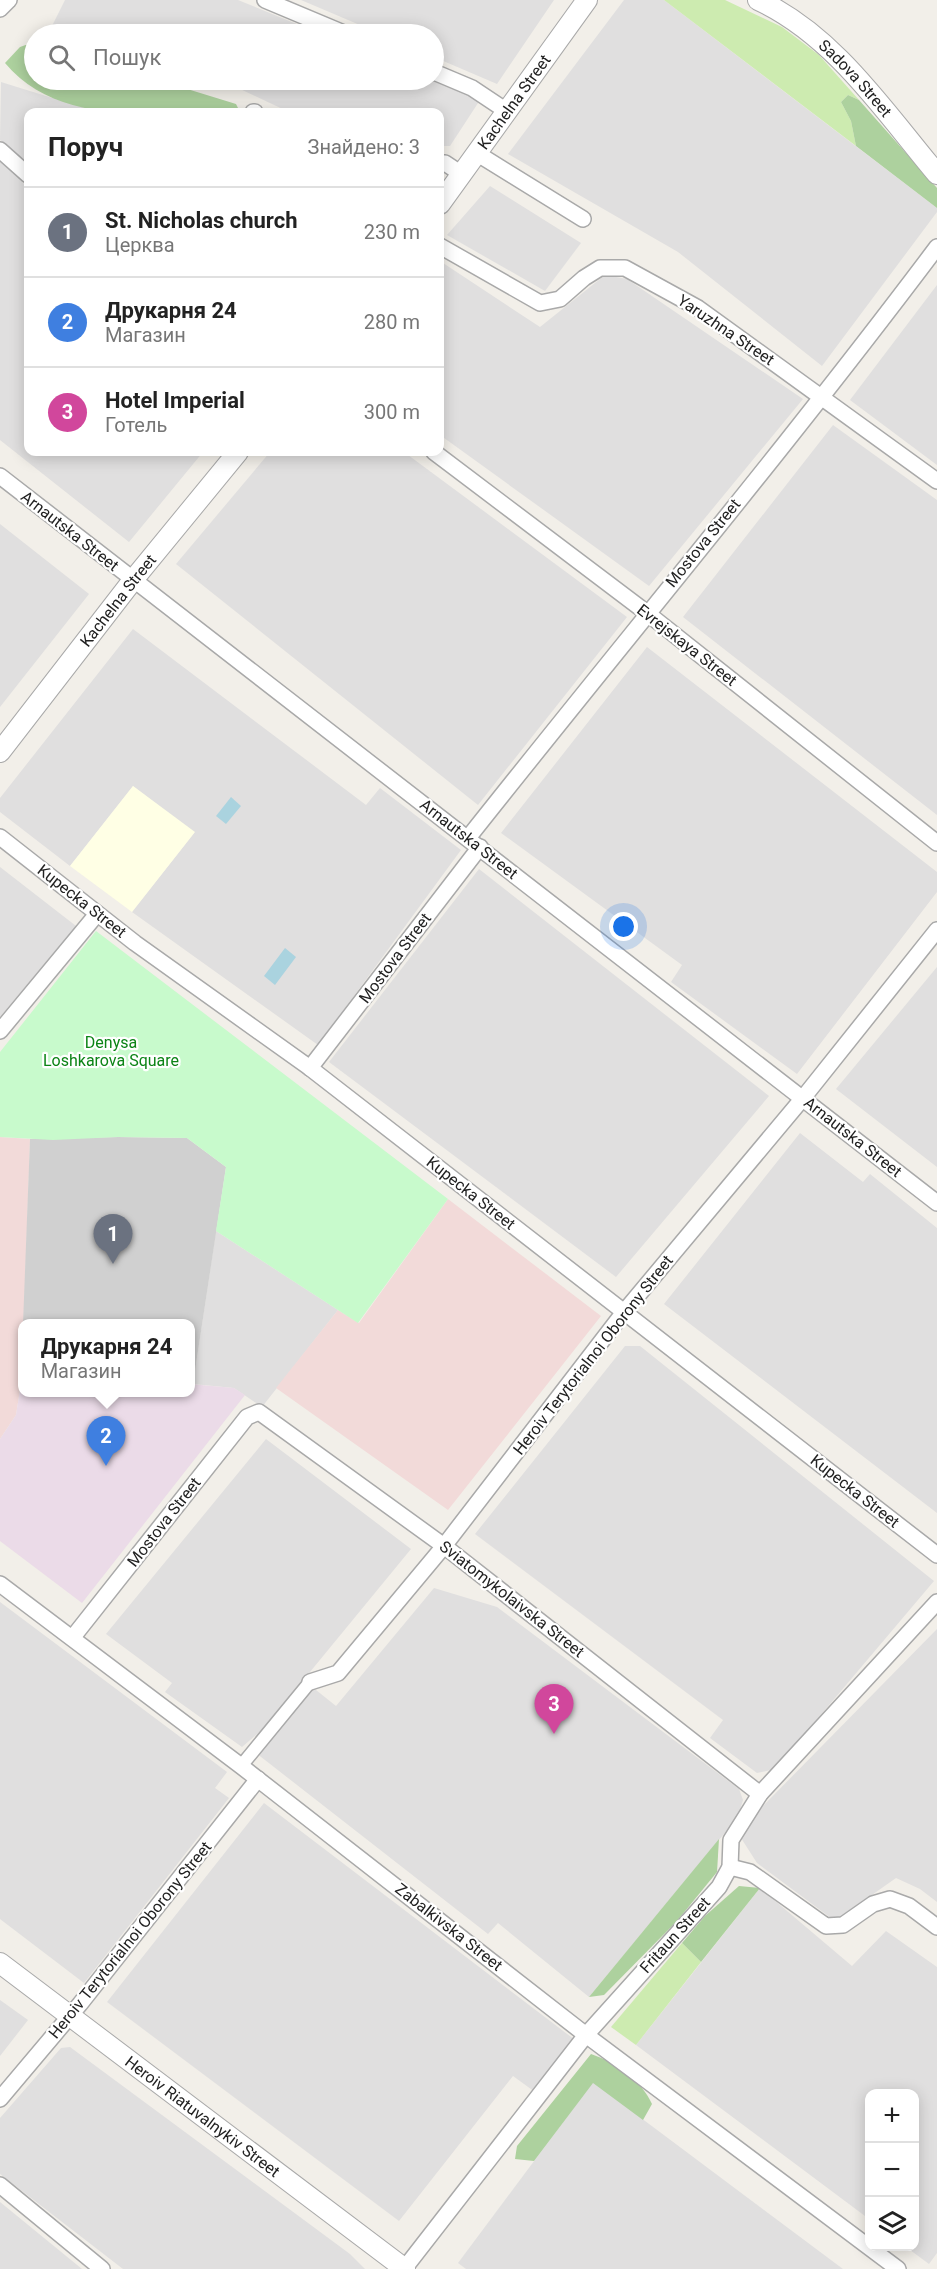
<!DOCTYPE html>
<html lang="uk">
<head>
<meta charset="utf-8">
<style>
  :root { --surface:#fff; --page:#f6f6f6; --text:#222; --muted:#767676; --line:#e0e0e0; --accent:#d40000 }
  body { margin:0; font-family:Roboto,sans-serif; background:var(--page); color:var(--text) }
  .controls { position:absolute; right:18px; bottom:18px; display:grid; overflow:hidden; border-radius:12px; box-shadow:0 3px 15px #0003 }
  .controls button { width:54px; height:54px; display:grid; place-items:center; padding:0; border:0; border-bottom:2px solid var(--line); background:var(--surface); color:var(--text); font:30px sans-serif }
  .you { position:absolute; left:624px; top:927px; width:21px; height:21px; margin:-15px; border:4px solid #fff; border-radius:50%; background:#1a73e8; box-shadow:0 0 0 9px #1a73e833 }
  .badge { display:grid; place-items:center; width:39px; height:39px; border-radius:50%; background:var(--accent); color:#fff; font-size:20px; font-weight:700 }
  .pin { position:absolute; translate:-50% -50px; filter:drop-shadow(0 2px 3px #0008) }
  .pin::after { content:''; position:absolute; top:32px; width:21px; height:18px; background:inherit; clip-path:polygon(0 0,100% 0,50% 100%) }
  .popup { position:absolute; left:18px; top:1319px; width:177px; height:78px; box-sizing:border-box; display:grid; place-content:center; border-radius:12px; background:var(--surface); filter:drop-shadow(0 2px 4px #0005); font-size:20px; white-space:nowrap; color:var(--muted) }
  .popup b { font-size:22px; color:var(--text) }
  .popup::after { content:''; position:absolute; left:50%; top:100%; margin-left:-12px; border:12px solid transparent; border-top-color:var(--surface) }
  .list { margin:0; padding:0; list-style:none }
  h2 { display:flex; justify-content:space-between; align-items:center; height:78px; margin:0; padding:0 24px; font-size:26px }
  h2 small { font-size:20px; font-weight:400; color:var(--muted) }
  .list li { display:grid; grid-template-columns:39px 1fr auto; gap:18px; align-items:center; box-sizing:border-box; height:90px; padding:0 24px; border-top:2px solid var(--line) }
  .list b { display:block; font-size:22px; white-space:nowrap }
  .list p { margin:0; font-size:20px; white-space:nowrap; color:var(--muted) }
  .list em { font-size:20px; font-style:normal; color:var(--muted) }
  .icon { flex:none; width:33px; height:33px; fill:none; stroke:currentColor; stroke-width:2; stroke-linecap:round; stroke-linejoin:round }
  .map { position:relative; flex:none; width:937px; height:2269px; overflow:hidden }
  .search { position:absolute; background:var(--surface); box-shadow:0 3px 15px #0003; left:24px; top:24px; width:420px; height:66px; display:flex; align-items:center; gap:15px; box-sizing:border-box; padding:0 21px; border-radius:33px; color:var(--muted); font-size:22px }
  .panel { position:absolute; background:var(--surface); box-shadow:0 3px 15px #0003; left:24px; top:108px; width:420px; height:348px; border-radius:12px }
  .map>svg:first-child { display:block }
</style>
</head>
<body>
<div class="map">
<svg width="937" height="2269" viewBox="0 0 937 2269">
  <rect width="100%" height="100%" fill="#f2efe9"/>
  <!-- residential -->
  <g fill="#e0dfdf">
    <polygon points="65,0 238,0 321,34 48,34"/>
    <polygon points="301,0 554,0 497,84 434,57 434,34 381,34"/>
    <polygon points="624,0 664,0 937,208 937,212 822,366 678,252 508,154"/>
    <polygon points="221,80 430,80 480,100 450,146 440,146 440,112 289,112"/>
    <polygon points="1,82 62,101 99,112 28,112 28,163 0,140"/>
    <polygon points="0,159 28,188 28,452 203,452 129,542 0,440"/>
    <polygon points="490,186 581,243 545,291 447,235"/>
    <polygon points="440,261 540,327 605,275 627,279 803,399 649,586 440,435"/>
    <polygon points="937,285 937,465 850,400"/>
    <polygon points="833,425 937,500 937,815 683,617"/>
    <polygon points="270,452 404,452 627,617 478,805 176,564"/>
    <polygon points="0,524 89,594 0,707"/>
    <polygon points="133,629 366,805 380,788 461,850 318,1045 132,912 194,833 133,786 70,866 0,812 0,798"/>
    <polygon points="647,647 937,872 937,892 797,1074 671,982 682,965 501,833"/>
    <polygon points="0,867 76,926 0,1017"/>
    <polygon points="479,869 769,1096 616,1277 329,1062"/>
    <polygon points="937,967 937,1167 836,1089"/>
    <polygon points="800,1133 863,1182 870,1174 937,1228 937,1513 664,1304"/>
    <polygon points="216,1231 338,1310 262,1407 234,1388 193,1384"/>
    <polygon points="625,1346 640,1346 934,1581 775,1769 757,1773 710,1738 723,1720 475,1534"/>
    <polygon points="266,1439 411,1549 264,1728 242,1747 165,1692 172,1683 106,1634"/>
    <polygon points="434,1588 497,1607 739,1789 743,1800 738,1817 589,1997 498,1923 488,1934 256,1753 311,1686 336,1706"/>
    <polygon points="0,1602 227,1772 215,1788 229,1798 84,1983 0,1919"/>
    <polygon points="937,1629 937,1902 920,1889 896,1878 835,1921 757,1863 741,1838 760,1809"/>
    <polygon points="264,1803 575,2040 535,2092 513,2076 399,2221 107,2002"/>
    <polygon points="760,1888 852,1966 886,1931 937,1967 937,2253 929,2264 906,2247 914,2246 914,2094 870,2094 869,2219 636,2045"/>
    <polygon points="0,2000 28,2020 0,2056"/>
    <polygon points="70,2047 350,2254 365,2269 123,2269 0,2174 0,2118 61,2048"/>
    <polygon points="593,2082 843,2269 466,2269 458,2263"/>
    <polygon points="0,2202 82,2269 0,2269"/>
  </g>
  <!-- commercial -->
  <g fill="#f2dad9">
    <polygon points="0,1137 30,1139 22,1377 16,1415 0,1439"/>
    <polygon points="448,1199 601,1316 448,1510 276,1388 338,1310 359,1323"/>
  </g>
  <!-- industrial -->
  <polygon fill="#ebdbe8" points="22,1377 22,1392 190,1392 190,1384 234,1388 245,1395 82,1603 0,1541 0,1439 16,1415"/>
  <!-- education -->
  <polygon fill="#ffffe5" points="133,786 195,832 132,912 70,866"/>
  <!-- religious -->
  <polygon fill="#d0d0d0" points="118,1137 187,1138 226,1167 193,1384 190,1384 190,1324 23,1324 30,1139"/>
  <!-- grass -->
  <g fill="#cdebb0">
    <polygon points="664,0 725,0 782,27 819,55 859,100 848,95 841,102 851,121 856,146"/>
    <polygon points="682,1943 701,1962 636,2045 611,2027"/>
  </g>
  <!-- forest -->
  <g fill="#add19e">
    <path d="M 34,42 L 34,80 L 158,80 L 236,104 L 240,112 C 164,113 60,129 5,63 L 20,47 Z"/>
    <polygon points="848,95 859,100 937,188 937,208 856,146 851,121 841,102"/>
    <polygon points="719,1839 717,1872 677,1921 604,1995 589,1997"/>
    <polygon points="739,1886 760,1888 701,1962 682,1943 705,1916"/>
    <path d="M 591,2054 C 615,2062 642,2081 652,2104 L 643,2120 L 593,2083 L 534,2161 L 515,2159 L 517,2146 Z"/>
  </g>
  <!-- park -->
  <polygon fill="#c8facc" points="96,931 448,1199 358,1323 216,1231 226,1167 187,1138 118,1137 53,1140 0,1137 0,1052"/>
  <!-- water -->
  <g fill="#aad3df">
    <polygon points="231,797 241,806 226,824 216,816"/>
    <polygon points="285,948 296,957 275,985 264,976"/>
  </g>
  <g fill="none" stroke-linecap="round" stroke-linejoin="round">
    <defs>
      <polyline id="pedestrian" points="241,1766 310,1682"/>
      <g id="minor">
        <polyline points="265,0 346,34"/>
        <polyline points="0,9 9,0"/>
        <polyline points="434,72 472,88 508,112"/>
        <polyline points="253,112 255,112"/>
        <polyline points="0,150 28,175"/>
        <polyline points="478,154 583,219"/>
        <polyline points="440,163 445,163 463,175"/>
        <polyline points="440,246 540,303 560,299 584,278 600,268 625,268 698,308 937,481"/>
        <polyline points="434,452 647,613 937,843"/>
        <polyline points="0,476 937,1203"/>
        <polyline points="0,837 135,943 310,1068 937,1555"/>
        <path d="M 468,838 C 624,641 786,448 937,247"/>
        <polyline points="0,1031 97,914"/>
        <polyline points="310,1068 480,847"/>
        <polyline points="0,1584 241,1766 586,2035 898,2269"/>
        <polyline points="73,1637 247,1417 259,1412 444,1546 760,1794"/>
        <polyline points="310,1682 338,1673 444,1546 624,1312 803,1098 937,930"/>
        <polyline points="730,1867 750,1872 826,1926 843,1925 873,1904 890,1899 909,1906 937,1927"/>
        <polyline points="0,2099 80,2004 258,1779"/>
        <polyline points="0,2185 102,2269"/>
        <polyline points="404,2269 586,2035 719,1887 730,1867 731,1840 760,1794 937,1602"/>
      </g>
      <g id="tertiary">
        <path id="s1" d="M 758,0 C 834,35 884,111 937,174"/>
        <path id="s2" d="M 440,204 L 587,0"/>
        <path id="s3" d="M 0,752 L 133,580 L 238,452"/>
        <path id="s4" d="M 0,1963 L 405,2269"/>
      </g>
    </defs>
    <!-- pedestrian casing -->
    <use href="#pedestrian" stroke="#a9a9a9" stroke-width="15"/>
    <!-- minor casing -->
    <use href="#minor" stroke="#a9a9a9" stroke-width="18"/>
    <!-- tertiary casing -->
    <use href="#tertiary" stroke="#a9a9a9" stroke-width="22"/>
    <!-- pedestrian -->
    <use href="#pedestrian" stroke="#fff" stroke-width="12"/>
    <!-- minor -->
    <use href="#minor" stroke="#fff" stroke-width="15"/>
    <!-- tertiary -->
    <use href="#tertiary" stroke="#fff" stroke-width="20"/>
  </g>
  <g text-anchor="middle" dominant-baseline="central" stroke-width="4.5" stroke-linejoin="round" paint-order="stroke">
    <!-- street labels -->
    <g font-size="16" fill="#222" stroke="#fff">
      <text stroke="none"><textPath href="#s1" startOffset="126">Sadova Street</textPath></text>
      <text stroke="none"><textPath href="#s2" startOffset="126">Kachelna Street</textPath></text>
      <text transform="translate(726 330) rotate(34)">Yaruzhna Street</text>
      <text transform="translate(70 531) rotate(38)">Arnautska Street</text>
      <text transform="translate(703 543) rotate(-51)">Mostova Street</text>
      <text stroke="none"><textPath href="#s3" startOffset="192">Kachelna Street</textPath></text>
      <text transform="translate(687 645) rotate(38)">Evrejskaya Street</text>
      <text transform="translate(469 839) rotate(38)">Arnautska Street</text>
      <text transform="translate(82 901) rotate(38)">Kupecka Street</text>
      <text transform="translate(395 958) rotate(-53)">Mostova Street</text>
      <text transform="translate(853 1137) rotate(38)">Arnautska Street</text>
      <text transform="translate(471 1193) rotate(38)">Kupecka Street</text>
      <text transform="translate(593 1355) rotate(-52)">Heroiv Terytorialnoi Oborony Street</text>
      <text transform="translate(855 1491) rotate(38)">Kupecka Street</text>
      <text transform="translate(164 1522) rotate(-52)">Mostova Street</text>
      <text transform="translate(512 1599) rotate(38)">Sviatomykolaivska Street</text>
      <text transform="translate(449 1927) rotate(38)">Zabalkivska Street</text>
      <text transform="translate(675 1935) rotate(-48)">Fritaun Street</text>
      <text transform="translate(130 1940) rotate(-51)">Heroiv Terytorialnoi Oborony Street</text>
      <text stroke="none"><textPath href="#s4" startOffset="254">Heroiv Riatuvalnykiv Street</textPath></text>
    </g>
    <!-- park labels -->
    <g font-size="16" fill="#0c8416" stroke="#fff">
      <text x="111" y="1042">Denysa<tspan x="111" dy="18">Loshkarova Square</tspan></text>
    </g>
  </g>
</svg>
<div class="controls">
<button>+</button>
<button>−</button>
<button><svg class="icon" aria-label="layers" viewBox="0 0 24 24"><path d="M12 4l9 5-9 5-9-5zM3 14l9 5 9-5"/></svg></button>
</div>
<div class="you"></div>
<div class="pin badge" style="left:113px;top:1264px;background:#6b7280">1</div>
<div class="pin badge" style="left:106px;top:1466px;background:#3f7fe0">2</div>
<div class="popup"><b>Друкарня 24</b>Магазин</div>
<div class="pin badge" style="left:554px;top:1734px;background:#d1479c">3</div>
<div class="search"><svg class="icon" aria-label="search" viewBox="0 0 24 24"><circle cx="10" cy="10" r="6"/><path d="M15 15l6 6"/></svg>Пошук</div>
<section class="panel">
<h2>Поруч<small>Знайдено: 3</small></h2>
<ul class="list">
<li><span class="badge" style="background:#6b7280">1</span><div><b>St. Nicholas church</b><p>Церква</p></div><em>230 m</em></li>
<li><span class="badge" style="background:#3f7fe0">2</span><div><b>Друкарня 24</b><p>Магазин</p></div><em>280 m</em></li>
<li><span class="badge" style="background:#d1479c">3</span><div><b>Hotel Imperial</b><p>Готель</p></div><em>300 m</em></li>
</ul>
</section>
</div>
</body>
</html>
